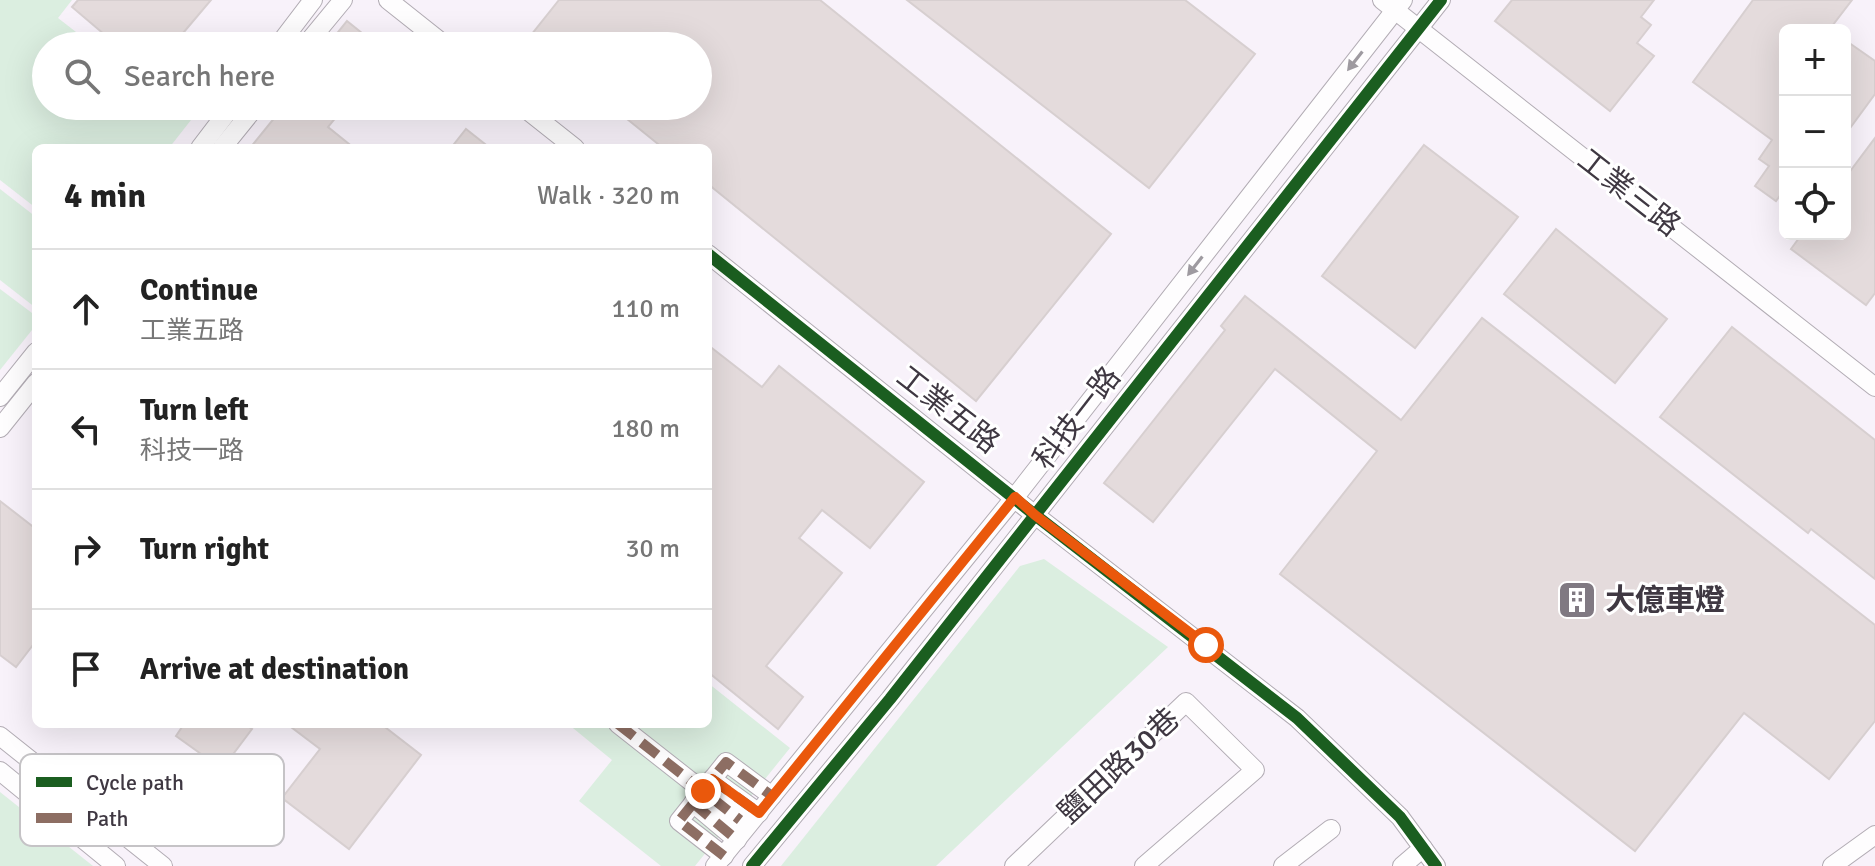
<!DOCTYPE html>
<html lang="en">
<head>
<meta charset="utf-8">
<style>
  :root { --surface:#fff; --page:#f6f6f6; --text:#222; --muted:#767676; --line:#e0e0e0 }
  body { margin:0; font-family:Signika,"Noto Sans TC",sans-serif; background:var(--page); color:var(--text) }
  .controls { position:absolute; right:24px; top:24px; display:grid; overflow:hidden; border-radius:12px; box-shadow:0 8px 32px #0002 }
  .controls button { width:72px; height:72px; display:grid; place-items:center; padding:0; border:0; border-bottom:2px solid var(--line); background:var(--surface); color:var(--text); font:40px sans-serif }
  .stop { position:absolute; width:24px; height:24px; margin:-18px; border:6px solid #ea580c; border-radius:50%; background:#fff }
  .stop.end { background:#ea580c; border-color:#fff; box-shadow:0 2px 8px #0008 }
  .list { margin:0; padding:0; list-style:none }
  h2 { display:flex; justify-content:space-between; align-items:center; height:104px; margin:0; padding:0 32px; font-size:34px }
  h2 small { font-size:26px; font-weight:400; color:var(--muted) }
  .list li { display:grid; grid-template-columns:52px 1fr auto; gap:24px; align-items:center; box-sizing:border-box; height:120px; padding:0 32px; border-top:2px solid var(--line) }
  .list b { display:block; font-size:30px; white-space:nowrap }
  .list p { margin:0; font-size:26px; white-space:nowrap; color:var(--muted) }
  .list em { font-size:26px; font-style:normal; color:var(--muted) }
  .icon { flex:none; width:44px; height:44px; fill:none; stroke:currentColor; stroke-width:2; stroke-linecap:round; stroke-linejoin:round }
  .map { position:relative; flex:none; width:1875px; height:866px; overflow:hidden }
  .search { position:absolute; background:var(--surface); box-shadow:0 8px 32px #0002; left:32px; top:32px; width:680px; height:88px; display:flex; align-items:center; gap:20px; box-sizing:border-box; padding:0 28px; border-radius:44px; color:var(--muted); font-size:30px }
  .panel { position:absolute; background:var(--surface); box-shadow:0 8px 32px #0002; left:32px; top:144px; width:680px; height:584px; border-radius:12px }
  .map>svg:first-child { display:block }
</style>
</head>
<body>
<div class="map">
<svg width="1875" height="866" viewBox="0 0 1875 866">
  <rect width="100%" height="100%" fill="#f8f2fa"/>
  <!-- green -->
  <g fill="#dbeee0">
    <polygon points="0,0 72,0 58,18 94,46 46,46 46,106 172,106 191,120 169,148 36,148 36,208 0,180"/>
    <polygon points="0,189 36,217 36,308 0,280"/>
    <polygon points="0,289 36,316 36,325 0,370"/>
    <polygon points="1044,559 1168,647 936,866 781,866 1020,566"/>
    <polygon points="708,683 790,748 695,866 661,866 579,801 612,760 568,724 708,724"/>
    <polygon points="0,792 93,866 0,866"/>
  </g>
  <!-- building -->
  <g fill="#e4dbdc" stroke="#d7cfd0" stroke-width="2">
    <polygon points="78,0 211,0 178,39 186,46 118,46 72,7"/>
    <polygon points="559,0 820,0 1111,234 976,401 708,184 708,148 663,148 611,106 698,106 698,46 536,46 528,39"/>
    <polygon points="907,0 1185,0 1255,54 1149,188"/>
    <polygon points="1512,0 1654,0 1641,17 1651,25 1637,43 1654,56 1610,111 1495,21"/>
    <polygon points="1753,0 1852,0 1829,30 1785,30 1785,189 1776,201 1755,186 1769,166 1759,159 1772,140 1693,82"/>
    <polygon points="347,21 378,46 327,46"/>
    <polygon points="1845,40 1875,61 1875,94 1845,135"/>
    <polygon points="284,106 345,106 328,127 354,148 250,148"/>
    <polygon points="466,129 490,148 451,148"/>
    <polygon points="1875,138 1875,293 1866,305 1791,249 1802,234 1845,234 1845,178"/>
    <polygon points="1424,145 1518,217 1415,348 1322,276"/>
    <polygon points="1556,229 1667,319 1615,383 1504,294"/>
    <polygon points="1245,296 1401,420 1482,318 1875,625 1875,721 1829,779 1744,713 1635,851 1280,574 1377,451 1275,369 1153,522 1104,483 1225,330 1221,326"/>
    <polygon points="1732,327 1875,440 1875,579 1811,529 1808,533 1660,417"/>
    <polygon points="708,345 762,387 779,366 924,482 870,548 822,510 799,538 842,573 766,666 803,697 778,729 708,672"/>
    <polygon points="0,501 36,529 36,641 16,667 0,655"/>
    <polygon points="184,724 245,724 252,729 222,769 176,736"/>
    <polygon points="287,724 381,724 421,755 349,849 282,798 320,749"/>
  </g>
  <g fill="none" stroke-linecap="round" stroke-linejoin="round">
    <defs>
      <g id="minor">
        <polyline points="388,0 446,46"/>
        <polyline points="1382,0 1875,387"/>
        <polyline points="278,46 313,0"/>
        <polyline points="305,46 343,0"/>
        <polyline points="522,106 575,148"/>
        <polyline points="200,148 232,106"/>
        <polyline points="222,148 256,106"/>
        <polyline points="708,254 1035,515 1297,718 1400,817 1436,866"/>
        <polyline points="0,397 36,352"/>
        <polyline points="0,428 36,383"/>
        <polyline points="618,724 740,820"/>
        <polyline points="0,736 163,866"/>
        <polyline points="0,771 116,866"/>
        <polyline points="712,779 759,813"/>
        <polyline points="693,803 737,840"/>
        <polyline points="724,856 679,821 726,762 772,796"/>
        <polyline points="715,866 1015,497 1403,0"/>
        <polyline points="752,866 890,699 1441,0"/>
        <polyline points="1014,866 1186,702 1255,770 1144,866"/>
        <polyline points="1283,866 1331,829"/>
        <polyline points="1402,866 1423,848"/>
        <polyline points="1832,866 1875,835"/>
      </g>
    </defs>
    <!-- minor casing -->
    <use href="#minor" stroke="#b2acb4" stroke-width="20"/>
    <!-- minor -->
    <use href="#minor" stroke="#fefdfe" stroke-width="18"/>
    <!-- quiet -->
    <g stroke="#8d6e63" stroke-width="10" stroke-dasharray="20 10" stroke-linecap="butt">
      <polyline points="618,724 740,820"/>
      <polyline points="712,779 759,813"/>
      <polyline points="693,803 737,840"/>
      <polyline points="724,856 679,821 726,762 772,796"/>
    </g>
    <defs>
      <g id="cycleway">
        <polyline points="708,254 1035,515 1297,718 1400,817 1436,866"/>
        <polyline points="752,866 890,699 1441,0"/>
      </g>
    </defs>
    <!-- cycleway casing -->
    <use href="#cycleway" stroke="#fff" stroke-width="17"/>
    <!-- cycleway -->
    <use href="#cycleway" stroke="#1b5e20" stroke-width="12"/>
  </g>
  <!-- one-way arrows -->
  <defs><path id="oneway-solid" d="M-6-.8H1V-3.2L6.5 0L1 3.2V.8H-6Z" transform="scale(2)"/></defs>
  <g fill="#9e9aa0">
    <use href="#oneway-solid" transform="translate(1355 61) rotate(128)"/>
    <use href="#oneway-solid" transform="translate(1195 266) rotate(128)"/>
  </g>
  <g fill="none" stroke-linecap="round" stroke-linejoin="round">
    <!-- route -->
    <polyline stroke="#ea580c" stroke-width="10" points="703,791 712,779 759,813 1015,497 1035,515 1206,645"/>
  </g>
  <!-- icons -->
  <defs>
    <symbol id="building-square" viewBox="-11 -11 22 22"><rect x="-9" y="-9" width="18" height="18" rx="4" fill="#807982" stroke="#fff"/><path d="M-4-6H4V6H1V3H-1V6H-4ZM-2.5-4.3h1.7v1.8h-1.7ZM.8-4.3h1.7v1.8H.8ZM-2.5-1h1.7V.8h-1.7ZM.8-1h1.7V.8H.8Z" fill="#fff"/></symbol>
  </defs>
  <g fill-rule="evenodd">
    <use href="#building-square" x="1555" y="578" width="44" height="44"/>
  </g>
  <g text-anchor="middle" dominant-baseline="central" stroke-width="6" stroke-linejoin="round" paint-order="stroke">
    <!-- street labels -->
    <g font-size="30" fill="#3f3842" stroke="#fff">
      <text transform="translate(1629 193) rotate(38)">工業三路</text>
      <text transform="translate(948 410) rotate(38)">工業五路</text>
      <text transform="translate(1077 418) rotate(-52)">科技一路</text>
      <text transform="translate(1119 766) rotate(-43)">鹽田路30巷</text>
    </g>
    <!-- poi labels -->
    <g font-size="30" font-weight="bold" fill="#3f3842" stroke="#fff" text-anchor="start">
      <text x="1605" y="600">大億車燈</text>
    </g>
  </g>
  <!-- legend -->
  <rect x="20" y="754" width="264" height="92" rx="12" fill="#fff" stroke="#c5c3c6" stroke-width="2"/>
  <rect x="36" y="777" width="36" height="10" fill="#1b5e20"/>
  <rect x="36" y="813" width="36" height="10" fill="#8d6e63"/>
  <g font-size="22" fill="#3f3842">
    <text x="86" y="790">Cycle path</text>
    <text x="86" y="826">Path</text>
  </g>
</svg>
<div class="controls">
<button>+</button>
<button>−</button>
<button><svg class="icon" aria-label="locate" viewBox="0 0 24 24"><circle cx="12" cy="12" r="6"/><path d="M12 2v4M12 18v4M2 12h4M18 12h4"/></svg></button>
</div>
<div class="stop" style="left:1206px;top:645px"></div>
<div class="stop end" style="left:703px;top:791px"></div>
<div class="search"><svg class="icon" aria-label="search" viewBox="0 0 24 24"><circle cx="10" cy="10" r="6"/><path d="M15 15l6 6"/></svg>Search here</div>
<section class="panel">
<h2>4 min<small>Walk · 320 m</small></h2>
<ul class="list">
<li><svg class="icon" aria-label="ahead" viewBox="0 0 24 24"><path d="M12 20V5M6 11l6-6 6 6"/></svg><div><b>Continue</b><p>工業五路</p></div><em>110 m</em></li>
<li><svg class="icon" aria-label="left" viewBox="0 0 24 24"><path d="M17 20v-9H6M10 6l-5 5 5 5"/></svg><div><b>Turn left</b><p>科技一路</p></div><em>180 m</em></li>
<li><svg class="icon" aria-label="right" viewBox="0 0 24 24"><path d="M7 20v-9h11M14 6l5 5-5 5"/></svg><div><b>Turn right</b></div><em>30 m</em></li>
<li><svg class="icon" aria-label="arrive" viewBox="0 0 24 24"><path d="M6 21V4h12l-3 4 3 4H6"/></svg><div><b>Arrive at destination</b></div></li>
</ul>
</section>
</div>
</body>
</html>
